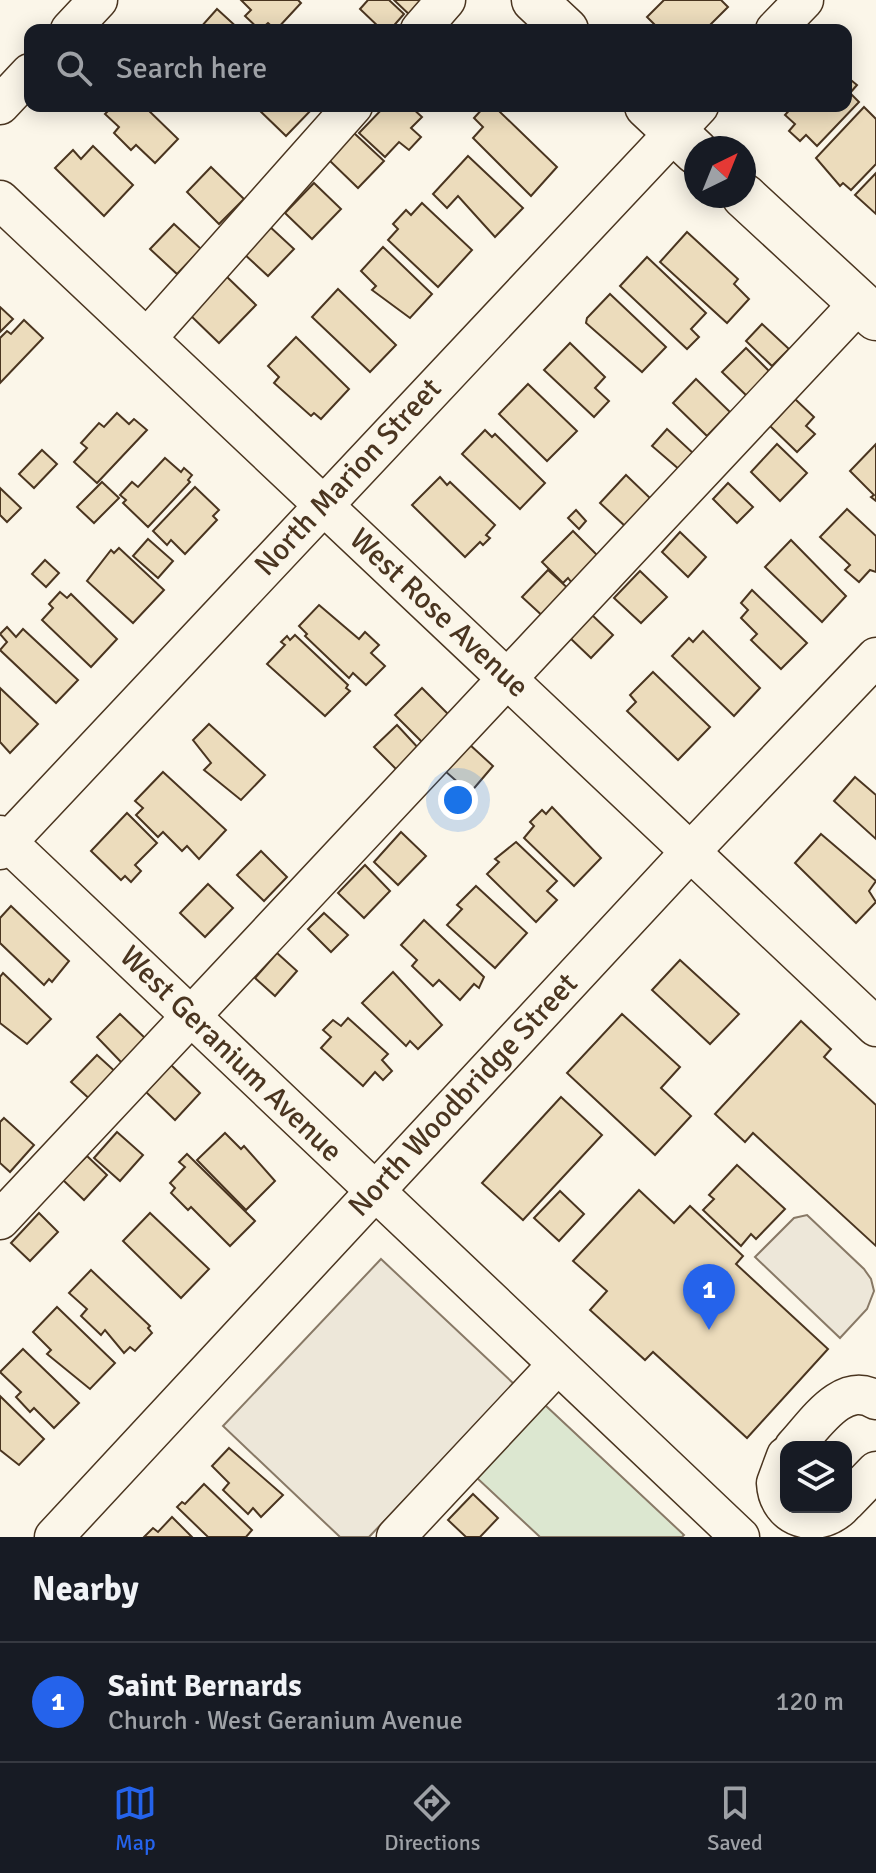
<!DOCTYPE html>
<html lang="en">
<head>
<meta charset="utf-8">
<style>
  :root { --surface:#171b24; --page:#20242c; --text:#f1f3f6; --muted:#9ea1a6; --line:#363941; --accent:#2563eb }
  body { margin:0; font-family:Signika,sans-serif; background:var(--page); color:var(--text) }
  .controls { position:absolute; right:24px; bottom:24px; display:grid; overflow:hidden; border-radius:16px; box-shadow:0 4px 20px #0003 }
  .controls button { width:72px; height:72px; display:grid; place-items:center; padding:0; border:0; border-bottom:2px solid var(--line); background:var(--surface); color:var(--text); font:40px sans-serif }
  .compass { position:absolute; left:684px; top:136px; width:72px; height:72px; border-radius:50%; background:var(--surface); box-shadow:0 4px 20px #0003; rotate:43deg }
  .you { position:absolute; left:458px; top:800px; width:28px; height:28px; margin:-20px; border:6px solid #fff; border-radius:50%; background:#1a73e8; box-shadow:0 0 0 12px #1a73e833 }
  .badge { display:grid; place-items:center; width:52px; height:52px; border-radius:50%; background:var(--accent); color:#fff; font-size:26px; font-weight:700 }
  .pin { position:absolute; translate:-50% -66px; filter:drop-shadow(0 2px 4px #0008) }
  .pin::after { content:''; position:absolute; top:42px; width:28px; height:24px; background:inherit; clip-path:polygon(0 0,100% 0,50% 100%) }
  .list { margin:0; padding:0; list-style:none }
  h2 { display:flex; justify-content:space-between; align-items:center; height:104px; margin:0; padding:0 32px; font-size:34px }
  h2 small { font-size:26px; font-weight:400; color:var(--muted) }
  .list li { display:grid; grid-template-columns:52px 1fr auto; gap:24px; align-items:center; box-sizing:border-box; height:120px; padding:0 32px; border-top:2px solid var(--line) }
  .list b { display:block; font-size:30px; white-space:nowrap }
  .list p { margin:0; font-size:26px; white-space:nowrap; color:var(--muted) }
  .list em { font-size:26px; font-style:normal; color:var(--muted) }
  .icon { flex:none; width:44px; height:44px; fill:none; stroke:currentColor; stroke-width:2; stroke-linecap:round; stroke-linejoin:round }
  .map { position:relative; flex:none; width:876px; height:1537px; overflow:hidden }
  .search { position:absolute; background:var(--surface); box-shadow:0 4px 20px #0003; left:24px; right:24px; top:24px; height:88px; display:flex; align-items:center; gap:20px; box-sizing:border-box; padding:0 28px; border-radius:16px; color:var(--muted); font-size:30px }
  .sheet { height:224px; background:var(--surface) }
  nav { display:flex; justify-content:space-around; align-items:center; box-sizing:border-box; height:112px; border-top:2px solid var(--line); background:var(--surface); font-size:22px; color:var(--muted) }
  nav a { display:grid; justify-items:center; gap:4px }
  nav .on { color:var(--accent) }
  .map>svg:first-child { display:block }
</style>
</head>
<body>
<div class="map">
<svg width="876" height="1537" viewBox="0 0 876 1537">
  <rect width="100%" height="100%" fill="#fbf6e9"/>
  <!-- green -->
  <polygon fill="#dce7d0" stroke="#887966" stroke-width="2" points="545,1405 684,1535 682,1537 540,1537 477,1478"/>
  <!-- parking -->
  <g fill="#ede7d9" stroke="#887966" stroke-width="2">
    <polygon points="807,1215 864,1269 871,1279 874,1291 867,1309 840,1338 755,1257 794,1218"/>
    <polygon points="381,1259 514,1384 369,1537 340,1537 223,1426"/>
  </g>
  <!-- building -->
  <g fill="#ecdcbc" stroke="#4a3520" stroke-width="2">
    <polygon points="241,0 298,0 301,3 276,30 268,23 260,30 245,16 251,10"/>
    <polygon points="368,0 389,0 404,14 390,30 382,30 360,9"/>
    <polygon points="394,0 432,0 414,19"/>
    <polygon points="664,0 721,0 728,7 705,30 660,30 647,17"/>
    <polygon points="217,9 240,30 200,28"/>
    <polygon points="846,76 857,85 850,93 859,102 817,146 806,135 800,141 789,131 795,124 785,115 793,106 846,106"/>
    <polygon points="109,106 144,106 178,139 155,163 136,145 131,150 114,133 119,127 105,114 111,108"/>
    <polygon points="255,106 315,106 286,136"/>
    <polygon points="385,106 410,106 422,117 411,128 421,137 409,150 399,142 385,157 359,133"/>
    <polygon points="485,106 499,111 557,167 531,196 473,138 483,127 474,118"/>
    <polygon points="864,107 876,119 876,164 851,190 843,183 840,186 816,158"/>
    <polygon points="354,133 384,161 358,188 329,160"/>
    <polygon points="93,146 133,185 104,216 55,168 73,150 81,159"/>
    <polygon points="468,156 523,208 495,237 458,196 447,208 433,194"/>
    <polygon points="211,167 244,199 219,224 187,192"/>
    <polygon points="876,173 876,214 855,195"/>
    <polygon points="314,183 341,209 312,239 285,213"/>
    <polygon points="422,203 472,250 438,287 388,240 398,229 393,224 406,210 411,215"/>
    <polygon points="174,224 201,249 177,274 150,249"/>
    <polygon points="268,225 294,249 268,276 243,253"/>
    <polygon points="687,232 738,279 734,284 749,299 727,323 660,262"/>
    <polygon points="383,247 432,294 410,318 372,290 376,286 361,271"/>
    <polygon points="647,257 706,313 691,329 699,337 687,349 620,286"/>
    <polygon points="225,275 256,305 219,343 189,314"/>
    <polygon points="338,289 396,345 370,372 312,317"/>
    <polygon points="610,294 666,347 642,372 586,323 587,318"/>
    <polygon points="0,307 13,319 0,332"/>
    <polygon points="24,320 43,338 0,383 0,338 7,331 11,334"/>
    <polygon points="762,324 789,349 772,366 746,341"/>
    <polygon points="296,337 349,389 321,419 314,413 311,416 274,383 279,377 268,366"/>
    <polygon points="570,343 605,377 595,388 609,401 594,417 544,370"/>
    <polygon points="746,348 771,373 748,397 722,372"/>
    <polygon points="696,379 730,412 707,436 673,403"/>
    <polygon points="528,384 577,431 547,461 499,414"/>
    <polygon points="795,399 814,417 806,426 815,434 797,452 770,426"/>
    <polygon points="117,413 129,424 134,419 147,430 97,483 74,462 87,448 81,443 99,423 104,427"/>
    <polygon points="667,429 694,454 680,470 652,446"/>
    <polygon points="485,430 492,437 495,434 545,483 520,509 462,454"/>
    <polygon points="777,444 807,473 780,501 751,472"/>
    <polygon points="876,444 876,501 871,497 874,495 850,471"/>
    <polygon points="42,450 57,464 34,488 19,474"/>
    <polygon points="165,458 181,472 184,468 192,475 188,480 190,482 148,527 123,503 126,500 120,495 132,482 138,487"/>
    <polygon points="626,475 651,499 625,526 600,503"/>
    <polygon points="440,477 447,485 450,482 495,525 486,535 490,538 483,545 480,542 465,557 412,505"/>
    <polygon points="102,482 119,498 94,523 77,507"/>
    <polygon points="728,483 753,507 737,523 713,499"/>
    <polygon points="195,487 219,510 213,516 217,520 185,554 171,540 167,545 153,531"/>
    <polygon points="0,488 21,508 7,522 0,515"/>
    <polygon points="847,509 876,536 876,572 870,570 859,582 845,570 850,565 820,537"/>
    <polygon points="576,510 586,521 579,529 568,518"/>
    <polygon points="573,531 598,556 572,583 568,578 563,583 542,562"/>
    <polygon points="680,532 706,557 688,577 662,552"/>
    <polygon points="148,539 173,561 158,578 133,556"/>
    <polygon points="791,540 846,596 822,622 765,567"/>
    <polygon points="119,548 164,590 133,623 87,581 111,550 114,553"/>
    <polygon points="45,560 59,573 46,587 32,574"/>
    <polygon points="548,570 572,592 546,619 522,597"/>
    <polygon points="640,571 667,597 641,623 614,598"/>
    <polygon points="752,590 807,643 781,669 751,640 757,634 741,618 748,610 741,603"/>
    <polygon points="60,592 67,598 71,594 117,639 91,667 42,620 53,608 49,604"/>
    <polygon points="319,605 359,639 365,632 379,645 371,653 385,666 366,685 353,673 349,678 305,636 307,634 299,626"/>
    <polygon points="591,614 613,635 591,658 569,637"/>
    <polygon points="7,627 16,637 23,629 78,680 56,703 0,650 7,642 0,634"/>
    <polygon points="703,631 760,688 734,716 672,656 689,638 693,642"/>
    <polygon points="295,635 348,685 346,688 350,691 325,716 267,664 285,645 281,642 287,636 290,640"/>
    <polygon points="653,672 710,727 678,760 627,711 636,702 630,695"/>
    <polygon points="0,688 38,724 10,753 0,742"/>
    <polygon points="422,688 449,715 422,742 395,715"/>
    <polygon points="209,724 265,775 241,800 204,770 211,763 193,740"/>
    <polygon points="397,725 421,751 399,772 374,747"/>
    <polygon points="469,744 493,766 470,793 445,771"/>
    <polygon points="163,772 226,830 199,859 187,846 182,851 163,832 158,837 136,815 143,808 135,801"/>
    <polygon points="855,777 876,795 876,839 834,801"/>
    <polygon points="552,807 601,858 574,886 524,838 534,826 530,822 542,810 546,814"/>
    <polygon points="127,813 157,843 135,865 141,871 131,882 125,876 121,880 91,851"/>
    <polygon points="401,832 426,856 398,885 374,862"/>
    <polygon points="821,834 876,881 869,891 876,902 856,923 795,863"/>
    <polygon points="516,842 557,881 547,891 557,900 536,922 487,874 499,862 495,859"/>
    <polygon points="261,851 287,877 264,901 237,875"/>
    <polygon points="365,865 390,891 364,918 338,893"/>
    <polygon points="208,884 233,908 205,937 180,913"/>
    <polygon points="476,886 527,933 495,968 447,925 462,909 457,905"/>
    <polygon points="11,906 69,961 52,982 49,979 44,985 0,943 0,918"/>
    <polygon points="324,913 348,935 331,952 308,929"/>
    <polygon points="424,920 484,977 479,988 474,984 460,1000 439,980 433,986 412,966 417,960 401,945"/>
    <polygon points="277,953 297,971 275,996 255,978"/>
    <polygon points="680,960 739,1014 710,1044 652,990"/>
    <polygon points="393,972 442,1025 418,1049 410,1041 406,1046 362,1003"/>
    <polygon points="3,973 51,1019 27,1044 0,1023 0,977"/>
    <polygon points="120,1014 146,1039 122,1063 97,1037"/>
    <polygon points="622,1014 680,1067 661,1088 691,1116 655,1155 567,1073"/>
    <polygon points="348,1018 388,1054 382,1060 392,1071 383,1080 375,1072 363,1086 321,1048 331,1037 323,1030 333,1020 341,1026"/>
    <polygon points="801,1021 831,1049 824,1057 876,1105 876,1246 753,1133 745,1142 715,1114"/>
    <polygon points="97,1055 119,1075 93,1102 71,1082"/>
    <polygon points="171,1065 200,1093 175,1120 146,1092"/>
    <polygon points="561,1097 602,1135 523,1220 482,1183"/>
    <polygon points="4,1118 34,1145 10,1172 0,1163 0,1122"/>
    <polygon points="117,1132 143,1155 120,1181 94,1158"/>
    <polygon points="225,1133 241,1149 244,1146 275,1181 246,1210 197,1160"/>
    <polygon points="187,1154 255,1221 230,1246 191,1207 188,1210 171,1193 175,1188 170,1183 185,1167 179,1162"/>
    <polygon points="87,1156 107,1175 84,1200 63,1180"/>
    <polygon points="737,1165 785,1209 756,1239 751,1234 741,1246 703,1210 714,1199 709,1195"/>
    <polygon points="639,1190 674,1223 690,1206 743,1256 736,1264 828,1349 747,1438 653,1352 645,1360 590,1310 607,1291 573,1261"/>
    <polygon points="560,1191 584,1214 559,1241 534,1218"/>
    <polygon points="39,1213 58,1232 30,1261 11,1243"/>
    <polygon points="150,1213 209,1269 181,1298 123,1241"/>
    <polygon points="91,1270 150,1326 148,1328 152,1333 135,1351 130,1347 124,1353 105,1330 101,1335 81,1316 87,1309 69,1293"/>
    <polygon points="57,1307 115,1363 90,1389 47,1354 51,1350 33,1332"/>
    <polygon points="23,1349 79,1403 54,1428 34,1408 30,1412 16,1397 21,1392 0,1372"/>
    <polygon points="0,1396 44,1439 19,1465 0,1450"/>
    <polygon points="229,1448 283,1495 261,1517 253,1508 248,1514 223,1490 229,1483 212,1466"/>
    <polygon points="204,1484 252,1530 246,1537 208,1537 177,1507 182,1502 185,1504"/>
    <polygon points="473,1494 498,1518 480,1537 466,1537 448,1520"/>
    <polygon points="172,1517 192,1537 144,1537 153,1528 158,1532"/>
  </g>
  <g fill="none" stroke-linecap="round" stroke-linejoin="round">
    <defs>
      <g id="minor">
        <polyline points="70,30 98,0"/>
        <polyline points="420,30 446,0"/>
        <polyline points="775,30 804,0"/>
        <polyline points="0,105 30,73"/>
        <polyline points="0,200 876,1027"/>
        <polyline points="148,337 353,106"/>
        <polyline points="0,835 740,1537"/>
        <polyline points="0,850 699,106"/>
        <polyline points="0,1220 859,303"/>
        <path d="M 794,1447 C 815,1425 842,1380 876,1400"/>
        <path d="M 786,1456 L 776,1483 C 778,1519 816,1530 841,1507"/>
        <polyline points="846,1502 876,1471"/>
        <polyline points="54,1537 691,851 876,657"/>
        <polyline points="396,1537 556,1366"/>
      </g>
      <g id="major">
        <polyline points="534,0 566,30"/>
        <polyline points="647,106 696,152"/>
        <polyline points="744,196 876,318"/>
      </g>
    </defs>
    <!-- minor casing -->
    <use href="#minor" stroke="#4a3520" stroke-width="41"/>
    <!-- major casing -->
    <use href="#major" stroke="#4a3520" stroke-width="47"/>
    <!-- minor -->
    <use href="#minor" stroke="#fbf6e9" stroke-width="38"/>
    <!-- major -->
    <use href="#major" stroke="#fbf6e9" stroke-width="44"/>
  </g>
  <g text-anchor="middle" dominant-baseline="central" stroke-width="6" stroke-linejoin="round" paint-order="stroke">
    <!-- street labels -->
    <g font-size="30" fill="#4a3520" stroke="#fbf6e9">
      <text transform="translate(348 477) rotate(-47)">North Marion Street</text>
      <text transform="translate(439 613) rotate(43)">West Rose Avenue</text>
      <text transform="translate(231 1054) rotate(44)">West Geranium Avenue</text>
      <text transform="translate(463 1095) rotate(-47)">North Woodbridge Street</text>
    </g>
  </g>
</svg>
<div class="controls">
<button><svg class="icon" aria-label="layers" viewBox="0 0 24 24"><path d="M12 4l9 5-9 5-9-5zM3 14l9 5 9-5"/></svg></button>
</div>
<svg class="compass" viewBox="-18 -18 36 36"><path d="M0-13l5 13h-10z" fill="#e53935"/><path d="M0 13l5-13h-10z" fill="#9ea1a6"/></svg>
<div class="you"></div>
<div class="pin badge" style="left:709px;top:1330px">1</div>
<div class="search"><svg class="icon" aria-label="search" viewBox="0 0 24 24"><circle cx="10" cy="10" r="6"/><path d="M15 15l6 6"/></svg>Search here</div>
</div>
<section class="sheet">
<h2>Nearby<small></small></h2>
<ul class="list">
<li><span class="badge">1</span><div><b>Saint Bernards</b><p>Church · West Geranium Avenue</p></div><em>120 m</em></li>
</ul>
</section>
<nav>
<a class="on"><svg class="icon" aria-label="map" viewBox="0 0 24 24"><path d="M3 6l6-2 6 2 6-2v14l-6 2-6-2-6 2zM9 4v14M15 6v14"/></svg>Map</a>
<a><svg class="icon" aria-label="directions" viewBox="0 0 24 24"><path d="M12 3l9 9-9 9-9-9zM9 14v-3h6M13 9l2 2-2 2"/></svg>Directions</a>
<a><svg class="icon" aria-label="saved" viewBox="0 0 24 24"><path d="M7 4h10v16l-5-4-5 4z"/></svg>Saved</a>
</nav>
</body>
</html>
